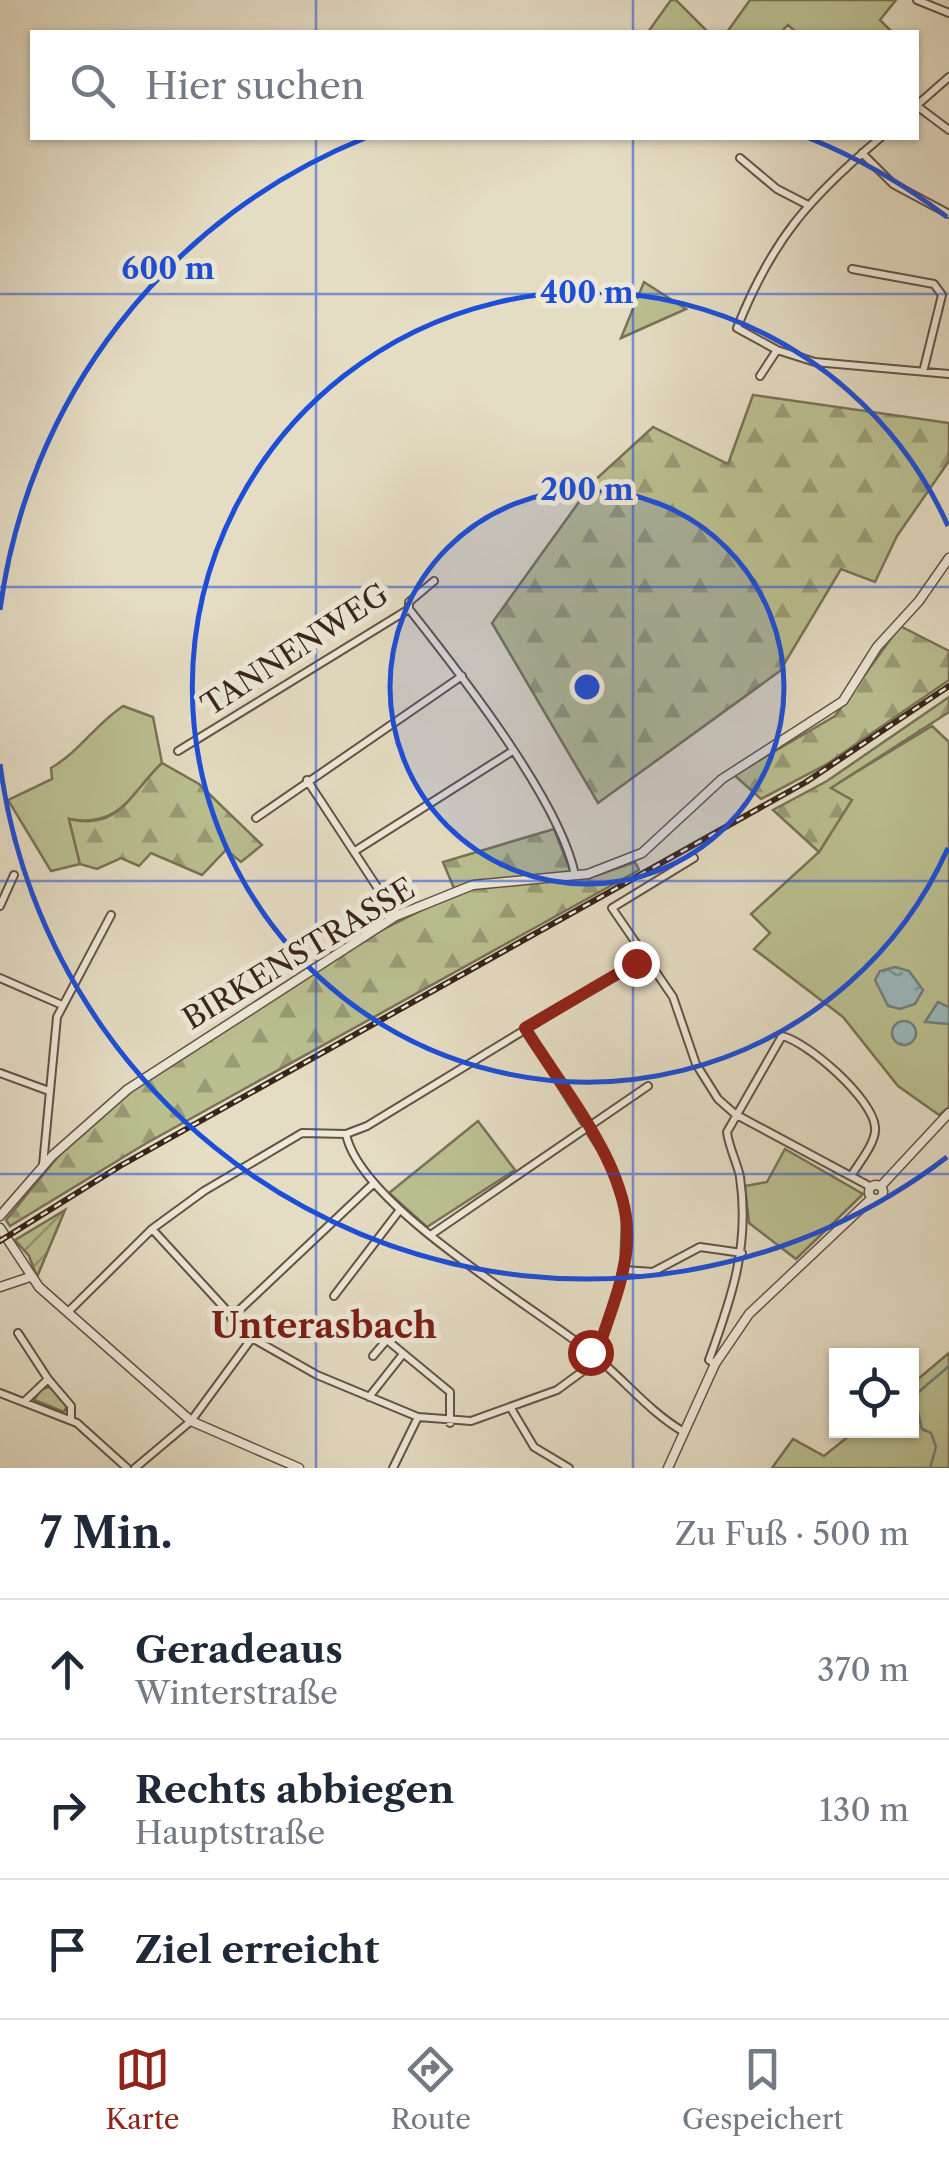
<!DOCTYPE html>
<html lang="de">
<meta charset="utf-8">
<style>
:root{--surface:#fff;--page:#f6f6f7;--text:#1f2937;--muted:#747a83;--line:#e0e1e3;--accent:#8f2418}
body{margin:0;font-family:"Libre Caslon Text",serif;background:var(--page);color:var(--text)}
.controls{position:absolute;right:30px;bottom:30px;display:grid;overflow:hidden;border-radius:0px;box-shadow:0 2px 8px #0004}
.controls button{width:90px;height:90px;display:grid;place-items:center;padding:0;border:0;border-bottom:2px solid var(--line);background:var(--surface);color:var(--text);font:50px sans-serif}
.stop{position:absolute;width:30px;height:30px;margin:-22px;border:8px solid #8f2418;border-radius:50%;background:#fff}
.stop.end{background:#8f2418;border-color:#fff;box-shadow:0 2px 10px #0008}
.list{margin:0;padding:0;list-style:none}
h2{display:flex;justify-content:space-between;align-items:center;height:130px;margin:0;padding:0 40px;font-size:42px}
h2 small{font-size:32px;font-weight:400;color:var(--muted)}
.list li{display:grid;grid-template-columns:65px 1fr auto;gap:30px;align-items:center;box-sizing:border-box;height:140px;padding:0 40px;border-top:2px solid var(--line)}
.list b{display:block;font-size:38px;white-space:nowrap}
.list p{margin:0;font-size:32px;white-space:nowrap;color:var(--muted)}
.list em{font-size:32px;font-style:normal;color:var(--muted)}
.icon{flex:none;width:55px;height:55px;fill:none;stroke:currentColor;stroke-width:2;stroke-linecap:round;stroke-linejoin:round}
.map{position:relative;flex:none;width:949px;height:1468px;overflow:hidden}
.search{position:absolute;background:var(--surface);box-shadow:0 2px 8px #0004;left:30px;right:30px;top:30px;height:110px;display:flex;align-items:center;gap:25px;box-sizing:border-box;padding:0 35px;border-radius:0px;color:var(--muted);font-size:38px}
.sheet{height:550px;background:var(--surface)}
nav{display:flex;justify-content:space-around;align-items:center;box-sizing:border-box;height:140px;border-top:2px solid var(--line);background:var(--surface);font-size:28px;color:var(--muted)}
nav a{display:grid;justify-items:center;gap:5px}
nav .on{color:var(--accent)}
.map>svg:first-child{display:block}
.green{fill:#babf90;stroke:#797256;stroke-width:2.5}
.forest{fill:url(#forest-firs);stroke:#797256;stroke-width:2.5}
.garden{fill:url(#garden-furrows);stroke:#797256;stroke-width:2.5}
.water{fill:url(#water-ripples);stroke:#737e7d;stroke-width:2.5}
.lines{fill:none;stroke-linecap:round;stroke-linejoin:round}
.stream{stroke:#737e7d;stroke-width:2.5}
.minor-casing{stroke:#635345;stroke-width:10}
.tertiary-casing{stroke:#635345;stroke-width:11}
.minor{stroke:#ede8d8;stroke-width:6}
.tertiary{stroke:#ede8d8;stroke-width:8}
.rail-casing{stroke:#38251b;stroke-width:6}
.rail{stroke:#ede8d8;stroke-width:2.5;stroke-dasharray:8;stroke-linecap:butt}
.route{stroke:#8f2418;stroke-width:12}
.grid{fill:none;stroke:#1d4ed8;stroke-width:2.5;stroke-opacity:0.55}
.ring{fill:none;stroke:#1d4ed8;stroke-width:5}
.labels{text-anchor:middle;stroke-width:10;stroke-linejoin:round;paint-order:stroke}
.street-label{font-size:30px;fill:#38251b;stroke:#ede8d8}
.quarter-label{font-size:35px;font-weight:bold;fill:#7a1f14;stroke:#ede8d8}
.centre{fill:#1d4ed8;stroke:#ede8d8;stroke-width:5}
.ring-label{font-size:30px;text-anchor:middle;font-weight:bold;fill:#1d4ed8;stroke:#ede8d8;stroke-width:10;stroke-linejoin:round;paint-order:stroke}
</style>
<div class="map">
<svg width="949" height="1468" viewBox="0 0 949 1468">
<defs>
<pattern id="forest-firs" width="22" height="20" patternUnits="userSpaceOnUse" patternTransform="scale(2.5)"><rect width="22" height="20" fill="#babf90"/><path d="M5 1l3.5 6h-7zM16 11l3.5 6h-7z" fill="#989b75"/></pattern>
<pattern id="garden-furrows" width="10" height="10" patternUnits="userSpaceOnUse" patternTransform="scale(2.5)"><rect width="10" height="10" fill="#babf90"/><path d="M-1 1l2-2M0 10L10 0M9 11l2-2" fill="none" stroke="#989b75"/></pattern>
<pattern id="water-ripples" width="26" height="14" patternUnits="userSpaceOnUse" patternTransform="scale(2.5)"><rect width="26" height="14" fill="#9ab9be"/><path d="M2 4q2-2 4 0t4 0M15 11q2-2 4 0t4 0" fill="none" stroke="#7f969a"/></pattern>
</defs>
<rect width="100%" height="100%" fill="#e4dcc3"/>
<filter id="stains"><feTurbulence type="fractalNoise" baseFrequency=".002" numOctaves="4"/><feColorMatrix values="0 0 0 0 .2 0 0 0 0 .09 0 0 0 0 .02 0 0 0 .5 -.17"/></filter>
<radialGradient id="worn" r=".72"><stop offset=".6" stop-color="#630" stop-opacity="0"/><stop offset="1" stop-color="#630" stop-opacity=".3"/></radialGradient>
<path class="green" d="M671 0H676L708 32H648Z
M750 0H896L880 20 892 32H796L788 25 781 32H727Z
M644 282 686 309 621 338Z
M123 706 153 717 162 763C130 794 121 828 69 819L80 864 51 871 8 800 52 779 51 768C80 751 95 725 123 706Z
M932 726 949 742V1107L939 1115 898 1086 843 1017 754 949 770 933 751 914 819 852 851 800 830 788Z
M478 1121 515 1170 427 1227 389 1193Z
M785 1149 863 1194 796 1259 749 1223 745 1186 767 1182Z
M949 1353V1468H772L793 1439 824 1456 855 1431 912 1430V1384Z
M50 1387 67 1406 64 1412 34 1400 41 1389Z"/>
<path class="forest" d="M753 395 949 423V461L897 536 875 582 841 569 780 671 598 803 492 623 594 481 653 427 728 464Z
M900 626 949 651V680L827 764 761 799 734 775 835 716Z
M949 697V712L831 788 852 800 819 852 773 810 827 781Z
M162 763 199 784 262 845 241 862 226 850 202 875 151 853 139 866 121 858 97 869 80 864 69 819C120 831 131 792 162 763Z
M554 829 573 877 589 878 635 862 639 870 145 1144 10 1226 6 1220 65 1148 139 1079 372 935 456 893 443 862Z"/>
<path class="garden" d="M65 1210 37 1277 29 1256 15 1240Z"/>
<path class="water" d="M895 967 909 971 923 990 915 1004 900 1009 888 1006 875 980 880 971Z
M938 1002 949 1007V1024L925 1022Z
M892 1033a12 12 0 1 1 24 0a12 12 0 1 1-24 0Z"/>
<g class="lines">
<path class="stream" d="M930 1468 936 1447 931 1433 922 1429 914 1396 949 1366"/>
<g class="minor-casing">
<path id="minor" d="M917 0 949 13
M916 106 949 77
M917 106 949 130
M880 138C808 199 772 240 737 328L777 350 815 362 949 374
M862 153 893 184 949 214
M740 158 777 189 806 204
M852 269 934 284 942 295 924 368
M760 376 777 350
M409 609C458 671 560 800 575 875
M178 751 409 609V602L434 581
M307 780 396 916
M256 818 462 676
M355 851 511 752
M694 858 612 908 673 997 696 1064 718 1099 735 1114 871 1187
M0 906 14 875
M0 978 62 1005
M0 1073 49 1091
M346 1134C360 1205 531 1305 590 1352 622 1377 649 1412 684 1432
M43 1165 57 1017 111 915
M152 1229 252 1338 317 1375 418 1417 471 1421 557 1390 594 1363 624 1270 626 1213 610 1163 525 1028
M432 1234 648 1086
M624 1270 653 1272 700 1247 742 1253
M334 1296 399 1211
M68 1312 152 1229 204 1191 302 1133 346 1134 367 1126 646 956
M231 1318 374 1183
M18 1333 48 1379
M387 1340 450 1392V1423
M373 1356 396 1329
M715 1364 709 1360C732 1297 750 1245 740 1177 737 1162 729 1148 727 1132L782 1036C808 1042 873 1099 875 1127 877 1142 858 1164 851 1176
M0 1393 77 1423 127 1468
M369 1397 403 1354
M24 1402 48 1379 71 1406V1419
M512 1410 534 1447 569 1468
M135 1468 191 1421 252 1338
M393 1468 418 1417"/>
</g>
<g class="tertiary-casing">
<path id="tertiary" d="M869 1192a7 7 0 1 1 14 0a7 7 0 1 1-14 0Z
M881 1186 949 1113
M0 1216 52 1156 128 1089 396 916 473 885 588 874 642 853 722 779 843 701 877 647 919 601 949 558
M0 1228 39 1287 191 1421 299 1468
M0 1287 30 1277
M668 1468 715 1364 749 1314 872 1198"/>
</g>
<use href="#minor" class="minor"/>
<use href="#tertiary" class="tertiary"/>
<g class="rail-casing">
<path id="rail" d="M0 1241 120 1166 806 782 949 686"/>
</g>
<use href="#rail" class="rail"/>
</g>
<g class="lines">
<path class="route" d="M590 1352 596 1357C607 1320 623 1286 627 1246 634 1171 563 1090 525 1028L636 963"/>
</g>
<path class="grid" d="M316 0V32M633 0V32M316 138V1468M633 138V1468M0 294H949M0 587H949M0 881H949M0 1174H949"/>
<circle cx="587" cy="687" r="197" fill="#1d4ed8" fill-opacity=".12"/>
<g class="ring">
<circle cx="587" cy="687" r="197"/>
<path d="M948 848A395 395 0 1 1 948 526"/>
<path d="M947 1157A592 592 0 0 1 0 764M0 610A592 592 0 0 1 365 138M809 138A592 592 0 0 1 947 217"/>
</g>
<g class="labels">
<g class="street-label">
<text transform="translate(295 650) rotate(-33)" y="10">TANNENWEG</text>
<text transform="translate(299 954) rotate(-31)" y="10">BIRKENSTRASSE</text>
</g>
<g class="quarter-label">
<text x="324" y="1338">Unterasbach</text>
</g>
</g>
<circle cx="587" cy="687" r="15" class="centre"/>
<g class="ring-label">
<text x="168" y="279">600 m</text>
<text x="587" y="303">400 m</text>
<text x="587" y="500">200 m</text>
</g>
<rect width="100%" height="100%" filter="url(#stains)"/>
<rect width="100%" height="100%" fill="url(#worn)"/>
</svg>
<div class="controls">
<button><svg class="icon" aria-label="locate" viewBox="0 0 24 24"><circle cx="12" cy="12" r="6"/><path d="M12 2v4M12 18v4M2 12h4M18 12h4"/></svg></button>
</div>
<div class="stop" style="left:590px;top:1352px"></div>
<div class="stop end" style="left:636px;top:963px"></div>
<div class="search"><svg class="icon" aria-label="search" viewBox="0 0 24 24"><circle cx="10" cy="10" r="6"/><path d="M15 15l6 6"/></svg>Hier suchen</div>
</div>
<section class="sheet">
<h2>7 Min.<small>Zu Fuß · 500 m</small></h2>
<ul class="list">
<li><svg class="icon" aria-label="ahead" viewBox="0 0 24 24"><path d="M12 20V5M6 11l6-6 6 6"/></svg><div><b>Geradeaus</b><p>Winterstraße</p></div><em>370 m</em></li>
<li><svg class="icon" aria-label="right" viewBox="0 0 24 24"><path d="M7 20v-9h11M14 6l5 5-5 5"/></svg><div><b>Rechts abbiegen</b><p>Hauptstraße</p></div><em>130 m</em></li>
<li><svg class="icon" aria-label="arrive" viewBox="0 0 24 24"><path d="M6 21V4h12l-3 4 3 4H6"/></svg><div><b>Ziel erreicht</b></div></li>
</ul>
</section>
<nav>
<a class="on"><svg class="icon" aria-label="map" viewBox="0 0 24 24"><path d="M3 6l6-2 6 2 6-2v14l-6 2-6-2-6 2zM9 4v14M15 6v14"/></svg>Karte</a>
<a><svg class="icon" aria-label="directions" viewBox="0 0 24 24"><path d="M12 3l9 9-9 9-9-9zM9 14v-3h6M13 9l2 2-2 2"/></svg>Route</a>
<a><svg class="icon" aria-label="saved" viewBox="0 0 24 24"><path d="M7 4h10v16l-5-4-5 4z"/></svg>Gespeichert</a>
</nav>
